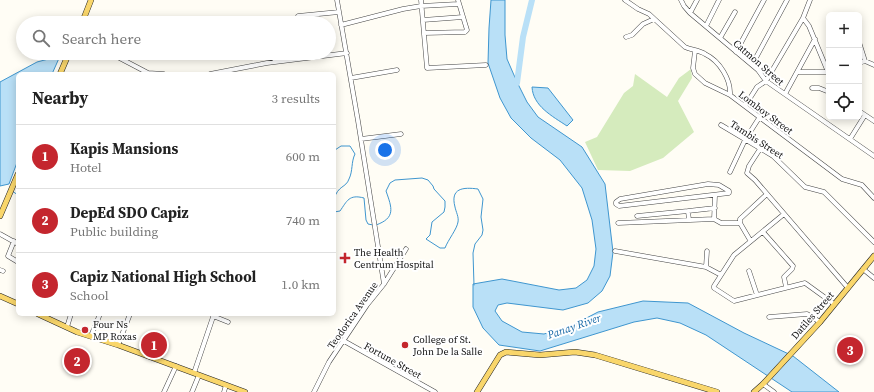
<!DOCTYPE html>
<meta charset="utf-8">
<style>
:root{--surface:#fff;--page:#f2f2f2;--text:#222;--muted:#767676;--line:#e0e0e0;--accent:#c4262e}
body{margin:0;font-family:"Source Serif 4",serif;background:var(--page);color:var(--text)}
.controls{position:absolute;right:12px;top:12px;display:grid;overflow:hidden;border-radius:6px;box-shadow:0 2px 10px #0003}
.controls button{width:36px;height:36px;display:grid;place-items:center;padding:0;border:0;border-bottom:1px solid var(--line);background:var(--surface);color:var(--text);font:20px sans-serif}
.you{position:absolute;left:385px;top:150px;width:14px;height:14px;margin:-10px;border:3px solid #fff;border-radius:50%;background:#1a73e8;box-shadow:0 0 0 6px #1a73e833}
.badge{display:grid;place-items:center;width:26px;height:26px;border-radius:50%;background:var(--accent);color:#fff;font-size:13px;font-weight:700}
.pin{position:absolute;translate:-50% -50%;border:2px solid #fff;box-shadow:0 1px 4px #0006}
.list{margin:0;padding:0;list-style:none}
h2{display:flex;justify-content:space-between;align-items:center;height:52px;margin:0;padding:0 16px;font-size:17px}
h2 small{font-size:13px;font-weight:400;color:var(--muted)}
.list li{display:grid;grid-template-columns:26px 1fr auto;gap:12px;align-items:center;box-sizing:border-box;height:64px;padding:0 16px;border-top:1px solid var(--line)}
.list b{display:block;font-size:15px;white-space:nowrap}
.list p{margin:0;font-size:13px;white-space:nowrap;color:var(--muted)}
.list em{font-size:13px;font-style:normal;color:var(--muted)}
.icon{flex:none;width:22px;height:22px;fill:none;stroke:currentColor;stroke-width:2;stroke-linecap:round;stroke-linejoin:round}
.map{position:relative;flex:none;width:874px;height:392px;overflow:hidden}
.search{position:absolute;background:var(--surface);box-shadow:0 2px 10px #0003;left:16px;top:16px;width:320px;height:44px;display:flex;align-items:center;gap:10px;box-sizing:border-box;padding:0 14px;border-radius:22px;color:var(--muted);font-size:15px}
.panel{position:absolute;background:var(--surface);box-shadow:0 2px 10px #0003;left:16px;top:72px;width:320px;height:244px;border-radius:6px}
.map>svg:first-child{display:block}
.green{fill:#d5ebbd}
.water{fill:#b9e0f7;stroke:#3f96cf}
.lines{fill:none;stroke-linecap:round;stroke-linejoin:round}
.stream{stroke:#3f96cf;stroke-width:1}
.river{stroke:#b9e0f7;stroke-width:6}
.minor-casing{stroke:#444;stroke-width:5}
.major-casing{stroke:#222;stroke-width:6}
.minor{stroke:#fff;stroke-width:4}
.major{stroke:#f9d66b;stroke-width:5}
.poi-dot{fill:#c4262e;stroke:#fff;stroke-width:1.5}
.labels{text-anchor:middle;stroke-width:4;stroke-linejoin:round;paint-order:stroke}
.street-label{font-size:10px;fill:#111;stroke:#fff}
.poi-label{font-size:10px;fill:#111;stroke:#fff;text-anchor:start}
.water-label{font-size:11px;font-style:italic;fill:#1768a6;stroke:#fff}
</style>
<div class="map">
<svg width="874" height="392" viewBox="0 0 874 392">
<rect width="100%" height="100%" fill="#fffdf5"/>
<path class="green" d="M691 69 692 78 678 101 694 132 663 158 630 171 598 170 585 142 597 137 624 93 633 86 635 74 667 97 679 78Z"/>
<path class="water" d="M491 0H505V35L507 59 517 82 527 102 538 117 582 147 605 184 613 252 610 276 602 291 588 303 563 310 507 303 498 305 495 311 502 321 522 332 544 334 573 325 598 312 643 301 688 303 744 333 793 356 839 392H792L706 335 680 323 657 318 634 322 540 351 499 345 483 328 473 307V284L502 279 559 290 576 288 587 280 594 266 596 249 592 220 582 188 560 160 531 138 511 118 500 98 488 63 489 28Z
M60 56 52 74H18V160L9 184 0 186V82L37 62Z
M532 87 548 88 573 120 567 126C552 116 533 106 532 87Z"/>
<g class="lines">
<path class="stream" d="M334 154 335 150 341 146H350L355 154C351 162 353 171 349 179 346 188 338 185 334 199
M12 191 18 195
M334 212 340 211C347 201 349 194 364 198L366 220 368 224 373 225
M376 225C396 218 392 208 386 191L390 183 395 180 422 178 428 180 433 186 434 189 445 201V207L444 212 432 222 430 235 426 239 440 248H445C448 240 457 229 458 222 459 217 456 212 455 207 450 188 463 187 478 189L483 199 481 217 483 230 482 235 475 244 473 253 474 285"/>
<path class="river" d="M517 83 523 37 532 0"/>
<g class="minor-casing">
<path id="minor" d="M337 0 358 121 384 284
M421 0 427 68 486 65
M625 0 638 9 649 14 685 47C691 50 699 50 705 54 720 61 731 80 730 95
M681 0 684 6 690 13 758 70 766 81 874 156
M690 13 697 0
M298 16 339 12
M803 18 809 26 828 72
M423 20 463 17
M341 25 403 9 421 6 458 4
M706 26 719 0
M424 33 465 32 467 30 458 0
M626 37 632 35 643 24 654 19
M720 38 735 12
M859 42 865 61
M695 51 693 68 695 74 705 83 730 95 842 179 862 185 874 198
M736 52 764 0
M110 53 150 74
M273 53 275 62
M859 63 865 61 874 65
M752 65 787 0
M797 72H829
M148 73 164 74
M210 74 267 63 347 53
M351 78 397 70
M812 88H819L829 92
M785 94 815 39
M745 106 757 87 766 81 803 18 810 0
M859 111 874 121
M721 125 773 156 805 187 824 192 874 242
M361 139 401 134
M850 139 865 115
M760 149 749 166 747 173 755 180 848 288
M730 172 745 140 759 118
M708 184 719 185 729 191V193L619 206 616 204V202L620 199Z
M715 196 714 219 721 223H740
M688 211 715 208
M784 214 734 255 714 286V288L734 301 805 283 834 304
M637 216 688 211 689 220
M618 223 714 219
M763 232 793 266 792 269 784 277 786 287
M0 234 18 244
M750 240 740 223V219L767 194
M14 241 8 256 18 262
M615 251 706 267 721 275
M706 267 707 251
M863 269 874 278
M0 270 3 271
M749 271 757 295
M213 316 228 322
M769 317 807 314 820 322
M67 327 71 314
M91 336 100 314
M344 341 435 392
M118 345 130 314
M194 373 214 314
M763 384 774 392
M164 392 176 366
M192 392 199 375
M224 392 226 385
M314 392 329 362 367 305 384 284 406 249"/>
</g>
<g class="major-casing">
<path id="major" d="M82 23 91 0
M60 74 69 53
M0 216 18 174
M0 296 18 304
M38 314 77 332 118 345 245 392
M477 392 500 355 506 352 540 355 575 352 595 355 717 392
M754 392 763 384 820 322 874 256"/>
</g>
<use href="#minor" class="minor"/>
<use href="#major" class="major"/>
</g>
<g class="poi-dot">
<path d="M343 252h4v4h4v4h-4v4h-4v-4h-4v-4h4z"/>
<circle cx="85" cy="330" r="4"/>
<circle cx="405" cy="345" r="4"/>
</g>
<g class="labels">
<g class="street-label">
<text transform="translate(759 62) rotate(41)" y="4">Catmon Street</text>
<text transform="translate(766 112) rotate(37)" y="4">Lomboy Street</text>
<text transform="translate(757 139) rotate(33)" y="4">Tambis Street</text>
<text transform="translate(352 315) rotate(-55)" y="4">Teodorica Avenue</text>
<text transform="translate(812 315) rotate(-49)" y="4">Datiles Street</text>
<text transform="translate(393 360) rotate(29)" y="4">Fortune Street</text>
</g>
<g class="poi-label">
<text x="354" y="256">The Health<tspan x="354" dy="12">Centrum Hospital</tspan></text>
<text x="93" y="328">Four Ns<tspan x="93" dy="12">MP Roxas</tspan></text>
<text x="413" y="343">College of St.<tspan x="413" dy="12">John De la Salle</tspan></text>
</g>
<g class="water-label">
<text transform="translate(574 326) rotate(-19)" y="4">Panay River</text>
</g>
</g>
</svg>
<div class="controls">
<button>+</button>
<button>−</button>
<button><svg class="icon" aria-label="locate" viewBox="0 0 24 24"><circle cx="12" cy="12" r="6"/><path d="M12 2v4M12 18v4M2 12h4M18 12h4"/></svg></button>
</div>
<div class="you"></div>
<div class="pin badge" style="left:154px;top:345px">1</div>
<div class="pin badge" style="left:77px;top:361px">2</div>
<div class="pin badge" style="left:850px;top:350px">3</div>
<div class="search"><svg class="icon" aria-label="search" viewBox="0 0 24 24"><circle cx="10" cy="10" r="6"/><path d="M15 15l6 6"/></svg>Search here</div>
<section class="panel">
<h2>Nearby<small>3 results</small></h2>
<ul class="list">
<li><span class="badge">1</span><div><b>Kapis Mansions</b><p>Hotel</p></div><em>600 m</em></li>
<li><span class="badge">2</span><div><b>DepEd SDO Capiz</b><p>Public building</p></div><em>740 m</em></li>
<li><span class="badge">3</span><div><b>Capiz National High School</b><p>School</p></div><em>1.0 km</em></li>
</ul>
</section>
</div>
